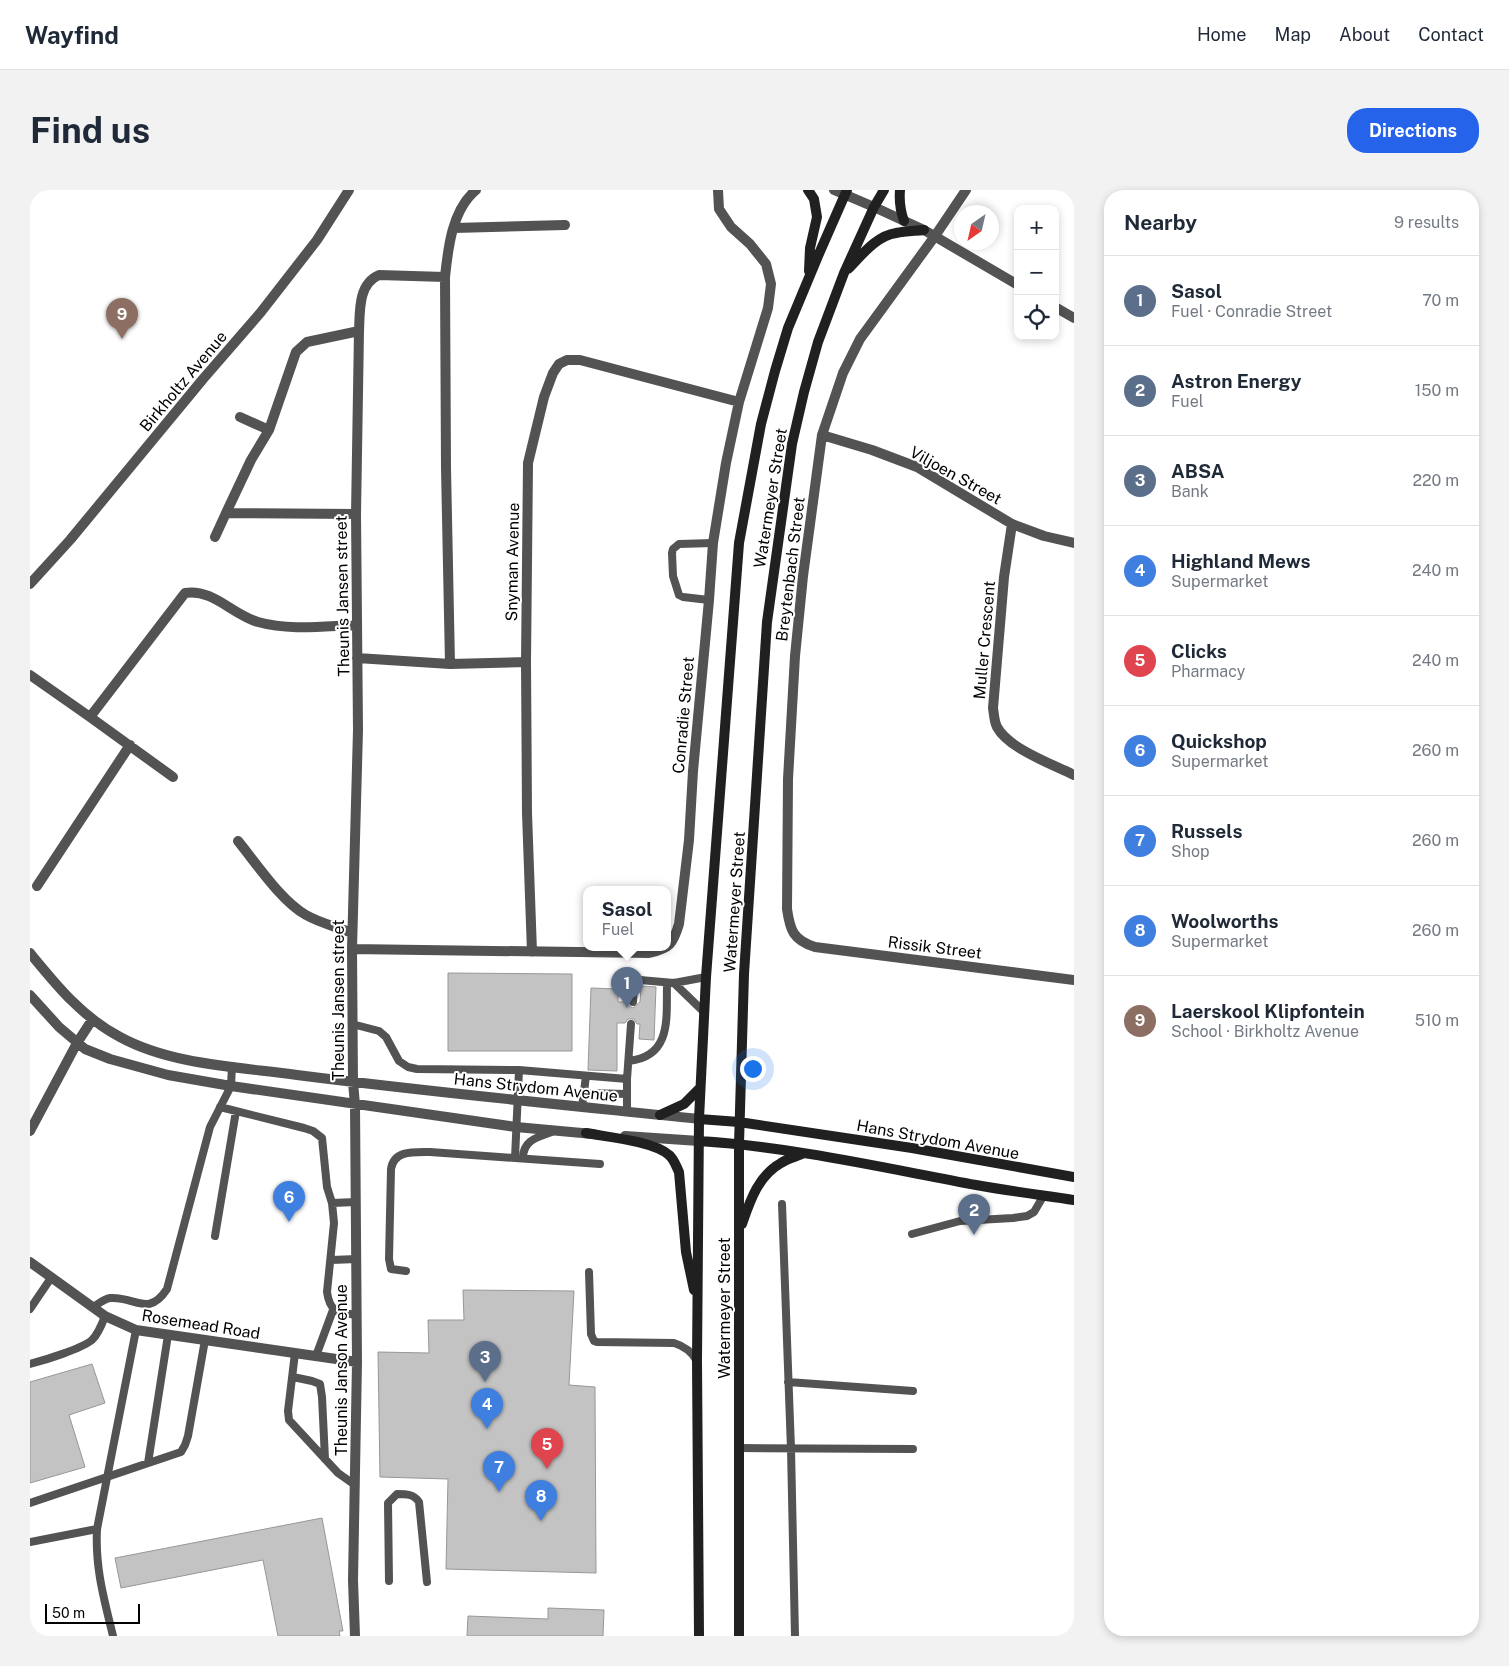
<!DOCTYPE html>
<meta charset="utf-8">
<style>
:root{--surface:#fff;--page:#f2f2f3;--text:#1f2937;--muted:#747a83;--line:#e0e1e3;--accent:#2563eb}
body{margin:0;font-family:"Public Sans",sans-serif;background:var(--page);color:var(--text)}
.controls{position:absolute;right:15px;top:15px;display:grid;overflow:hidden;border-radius:10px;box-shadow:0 2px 8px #0003}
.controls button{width:45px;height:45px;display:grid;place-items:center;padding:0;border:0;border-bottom:1px solid var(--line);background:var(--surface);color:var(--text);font:25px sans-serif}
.compass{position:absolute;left:924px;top:15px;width:45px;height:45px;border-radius:50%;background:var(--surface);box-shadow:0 2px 8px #0003;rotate:214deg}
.scale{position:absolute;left:15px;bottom:12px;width:95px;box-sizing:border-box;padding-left:5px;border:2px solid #000;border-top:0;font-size:14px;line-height:18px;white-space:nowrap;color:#000;-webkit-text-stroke:4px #fff;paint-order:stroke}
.you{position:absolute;left:722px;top:878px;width:18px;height:18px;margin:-12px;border:4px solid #fff;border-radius:50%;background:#1a73e8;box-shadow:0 0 0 8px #1a73e833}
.badge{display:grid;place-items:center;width:32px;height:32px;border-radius:50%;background:var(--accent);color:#fff;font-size:16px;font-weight:700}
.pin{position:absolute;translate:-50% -41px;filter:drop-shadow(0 1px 2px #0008)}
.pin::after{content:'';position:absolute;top:26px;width:18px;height:15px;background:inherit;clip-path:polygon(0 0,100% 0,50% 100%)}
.popup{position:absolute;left:553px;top:696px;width:88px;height:65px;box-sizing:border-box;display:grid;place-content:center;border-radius:10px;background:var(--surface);filter:drop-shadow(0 1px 4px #0005);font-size:16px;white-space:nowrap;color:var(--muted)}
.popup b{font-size:19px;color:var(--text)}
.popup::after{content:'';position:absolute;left:50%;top:100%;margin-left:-10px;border:10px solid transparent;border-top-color:var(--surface)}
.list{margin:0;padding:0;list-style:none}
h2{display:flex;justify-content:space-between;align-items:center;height:65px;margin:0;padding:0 20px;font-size:21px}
h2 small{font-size:16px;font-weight:400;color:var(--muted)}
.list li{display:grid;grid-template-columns:32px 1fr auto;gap:15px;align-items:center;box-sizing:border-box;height:90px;padding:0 20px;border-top:1px solid var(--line)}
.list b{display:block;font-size:19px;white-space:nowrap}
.list p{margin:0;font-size:16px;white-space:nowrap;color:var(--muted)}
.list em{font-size:16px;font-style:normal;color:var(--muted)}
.icon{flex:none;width:28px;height:28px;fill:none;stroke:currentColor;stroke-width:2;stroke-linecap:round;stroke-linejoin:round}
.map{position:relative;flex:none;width:1044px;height:1446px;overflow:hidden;border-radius:20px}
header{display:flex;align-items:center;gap:30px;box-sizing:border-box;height:70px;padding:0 25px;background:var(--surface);border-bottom:1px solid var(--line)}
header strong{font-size:24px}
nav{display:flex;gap:28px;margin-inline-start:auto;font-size:18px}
.intro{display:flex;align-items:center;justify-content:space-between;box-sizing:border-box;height:120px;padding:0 30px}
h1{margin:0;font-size:35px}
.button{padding:12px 22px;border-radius:20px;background:var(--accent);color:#fff;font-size:18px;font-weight:700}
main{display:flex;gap:30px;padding:0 30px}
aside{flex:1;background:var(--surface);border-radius:20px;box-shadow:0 2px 8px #0003}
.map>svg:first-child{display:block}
.building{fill:#c3c3c3;stroke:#979797}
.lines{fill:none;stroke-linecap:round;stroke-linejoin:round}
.lane{stroke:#535353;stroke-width:8}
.street{stroke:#535353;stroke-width:10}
.secondary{stroke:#202020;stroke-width:10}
.labels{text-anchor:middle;stroke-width:4;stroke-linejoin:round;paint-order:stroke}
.street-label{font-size:16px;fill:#000;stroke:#fff}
</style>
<header>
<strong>Wayfind</strong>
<nav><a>Home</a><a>Map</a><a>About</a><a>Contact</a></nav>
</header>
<div class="intro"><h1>Find us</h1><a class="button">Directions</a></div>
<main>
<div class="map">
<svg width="1044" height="1446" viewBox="0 0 1044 1446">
<rect width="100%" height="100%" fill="#fff"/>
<path class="building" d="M418 783 542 784V861H418Z
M613 796 626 797 624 850 609 849 610 834H607L604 829H598L595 833H587V881L558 880 561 798 588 799V812H597L599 816 603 818 610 812 611 799Z
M433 1100 544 1101 539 1195 565 1197 566 1383 416 1379 418 1289 350 1287 348 1162 399 1163 398 1130H434Z
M62 1174 75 1213 39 1225 55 1277 0 1293V1192Z
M292 1328 313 1441H309L310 1446H248L233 1370 91 1398 85 1368Z
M518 1418 574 1420 573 1446H437L438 1426 518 1429Z"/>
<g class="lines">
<path class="lane" d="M679 410 653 407 649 405 643 386 642 363 643 359 649 354 683 353
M644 793 674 822
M603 812 604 799 610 790 644 793 676 787
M322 834 349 841 356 847 369 871 378 877 387 879 489 880 597 889 601 834
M599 871C643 866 636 826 637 793
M597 889V921
M554 903 597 904
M190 917 274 938 283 941 292 948 297 997 302 1013 304 1033 297 1102C300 1123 308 1122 327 1125
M552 917 556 886
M485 968 489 880
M493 968C493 949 509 947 524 941
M302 1013 326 1012
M752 1014 761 1259 765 1446
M882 1044 930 1031 983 1028 997 1026 1004 1022 1014 1005
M185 1046 206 921
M301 1070 327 1069
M376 1081 361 1079 359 1069 361 979C364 960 384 962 400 962L570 974
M559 1082 561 1144 564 1151 567 1152 644 1153C654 1156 662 1162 667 1171
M63 1117C68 1114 74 1109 80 1108 105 1106 118 1128 137 1099L180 937 201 896 202 876
M0 1119 21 1088
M265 1163 258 1221 259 1230 308 1283 325 1295
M286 1166 303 1120
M0 1174C15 1170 51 1159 62 1150 69 1143 72 1134 75 1126
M263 1187 282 1191 290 1194 292 1207 295 1269
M758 1192 883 1201
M709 1258 883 1259
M118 1273 138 1145
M0 1313 151 1262 155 1255 158 1246 175 1150
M0 1352 67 1339
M359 1391 358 1313 367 1304C376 1304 384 1304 389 1312L397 1392
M83 1446C74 1409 65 1378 67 1339L106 1140"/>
<path class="street" d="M804 0 844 17 894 40 988 95
M936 0 905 46 830 149 813 183 792 245 773 386 765 466 758 589 757 719C760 740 763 750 785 757L1044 790
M424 38 535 35
M1025 117 1044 128
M329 141C330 121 328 94 349 85L415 87
M210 227 239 240
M792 245 842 260 887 277 982 334 1014 346 1044 353
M196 323 221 270 239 240 266 162 277 152 329 141 326 324 328 540 322 759 323 892 325 915 327 1172 323 1390 325 1446
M982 334 974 387 963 518C964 524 964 531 967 537 979 559 1022 574 1044 585
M185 347 196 323 326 324
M0 394 40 350 173 189 231 122 287 50 319 0
M327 468 420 474 496 472
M420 474 416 278 415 87C418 58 422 20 446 0
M0 485 60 527 155 403C182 398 203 425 228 432 260 441 295 436 327 435
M60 527 143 587
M208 651C226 673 251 711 276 725 290 733 307 737 322 743
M7 696 100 555
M322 759 619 763C640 758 643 754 649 734L659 650 663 581 679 410 683 353 696 273 709 212 738 118 741 94 736 74 720 54 701 37 689 19 688 0
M502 762 497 623 496 472 498 273 514 207 523 183 529 174 537 170H550L709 212
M0 763C27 796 52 827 90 847 141 875 210 877 267 885 400 902 535 915 669 929
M0 805 29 837 55 859 80 869 138 885 201 896 486 937 563 944
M0 941 47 853 62 830
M595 946 669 951
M0 1072 75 1126 106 1140 327 1172"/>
<path class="secondary" d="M778 0 784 9 787 27 780 58 779 81
M870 0C869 12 870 20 874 31
M818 79C832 65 846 46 866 43 875 41 885 41 894 40
M630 925 654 914 670 898
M669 929 709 932 882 958 1044 987
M556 943C577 947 623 951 639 965 644 969 646 976 649 982L656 1062 664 1100
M669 951C763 957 854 978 946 995 979 1001 1011 1005 1044 1010
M712 1034C720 1011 728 986 751 973 757 969 765 967 772 964
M669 1446 667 1171 669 929 676 787 709 353 731 234 745 181 758 138 788 66 817 0
M709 1446V954L714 784 737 432 762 254 774 202 788 152 814 83 844 17 854 0"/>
</g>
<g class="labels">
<g class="street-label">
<text transform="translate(153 191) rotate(-50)" y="6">Birkholtz Avenue</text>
<text transform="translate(926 285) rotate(29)" y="6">Viljoen Street</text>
<text transform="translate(740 308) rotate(-81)" y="6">Watermeyer Street</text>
<text transform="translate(482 372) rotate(-89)" y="6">Snyman Avenue</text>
<text transform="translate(760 379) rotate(-83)" y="6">Breytenbach Street</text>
<text transform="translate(312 406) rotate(-91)" y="6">Theunis Jansen street</text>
<text transform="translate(954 450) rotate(-85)" y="6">Muller Crescent</text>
<text transform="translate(653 525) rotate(-85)" y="6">Conradie Street</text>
<text transform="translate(704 712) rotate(-86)" y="6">Watermeyer Street</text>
<text transform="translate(905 757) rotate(7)" y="6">Rissik Street</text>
<text transform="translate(308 810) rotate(-90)" y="6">Theunis Jansen street</text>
<text transform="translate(506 897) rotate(6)" y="6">Hans Strydom Avenue</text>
<text transform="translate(908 949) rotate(10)" y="6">Hans Strydom Avenue</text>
<text transform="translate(694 1118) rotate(-90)" y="6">Watermeyer Street</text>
<text transform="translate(171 1134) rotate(9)" y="6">Rosemead Road</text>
<text transform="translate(311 1180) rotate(-90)" y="6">Theunis Janson Avenue</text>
</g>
</g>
</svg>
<div class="controls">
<button>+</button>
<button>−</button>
<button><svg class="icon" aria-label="locate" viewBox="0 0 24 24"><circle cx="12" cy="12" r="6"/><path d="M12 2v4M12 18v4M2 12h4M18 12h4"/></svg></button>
</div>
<svg class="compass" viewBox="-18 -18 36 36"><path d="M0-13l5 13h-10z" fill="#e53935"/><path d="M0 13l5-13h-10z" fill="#747a83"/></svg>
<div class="scale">50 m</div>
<div class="you"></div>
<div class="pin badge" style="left:597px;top:818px;background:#5c6f8a">1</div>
<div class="popup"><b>Sasol</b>Fuel</div>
<div class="pin badge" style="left:944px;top:1045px;background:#5c6f8a">2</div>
<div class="pin badge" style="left:455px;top:1192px;background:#5c6f8a">3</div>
<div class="pin badge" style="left:457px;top:1239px;background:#3f7fe0">4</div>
<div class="pin badge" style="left:517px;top:1279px;background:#e0444e">5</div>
<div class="pin badge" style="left:259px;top:1032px;background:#3f7fe0">6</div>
<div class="pin badge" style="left:469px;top:1302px;background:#3f7fe0">7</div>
<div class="pin badge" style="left:511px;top:1331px;background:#3f7fe0">8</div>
<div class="pin badge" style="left:92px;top:149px;background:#8d6e63">9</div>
</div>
<aside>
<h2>Nearby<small>9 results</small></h2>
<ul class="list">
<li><span class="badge" style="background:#5c6f8a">1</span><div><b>Sasol</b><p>Fuel · Conradie Street</p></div><em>70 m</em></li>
<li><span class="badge" style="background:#5c6f8a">2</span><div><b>Astron Energy</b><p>Fuel</p></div><em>150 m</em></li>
<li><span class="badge" style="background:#5c6f8a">3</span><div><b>ABSA</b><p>Bank</p></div><em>220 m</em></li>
<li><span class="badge" style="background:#3f7fe0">4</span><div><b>Highland Mews</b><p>Supermarket</p></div><em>240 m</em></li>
<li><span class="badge" style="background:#e0444e">5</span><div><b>Clicks</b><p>Pharmacy</p></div><em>240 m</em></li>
<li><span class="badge" style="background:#3f7fe0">6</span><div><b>Quickshop</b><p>Supermarket</p></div><em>260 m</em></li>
<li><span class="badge" style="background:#3f7fe0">7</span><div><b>Russels</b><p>Shop</p></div><em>260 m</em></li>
<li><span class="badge" style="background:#3f7fe0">8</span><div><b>Woolworths</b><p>Supermarket</p></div><em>260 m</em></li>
<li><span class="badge" style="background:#8d6e63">9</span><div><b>Laerskool Klipfontein</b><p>School · Birkholtz Avenue</p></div><em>510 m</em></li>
</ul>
</aside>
</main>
